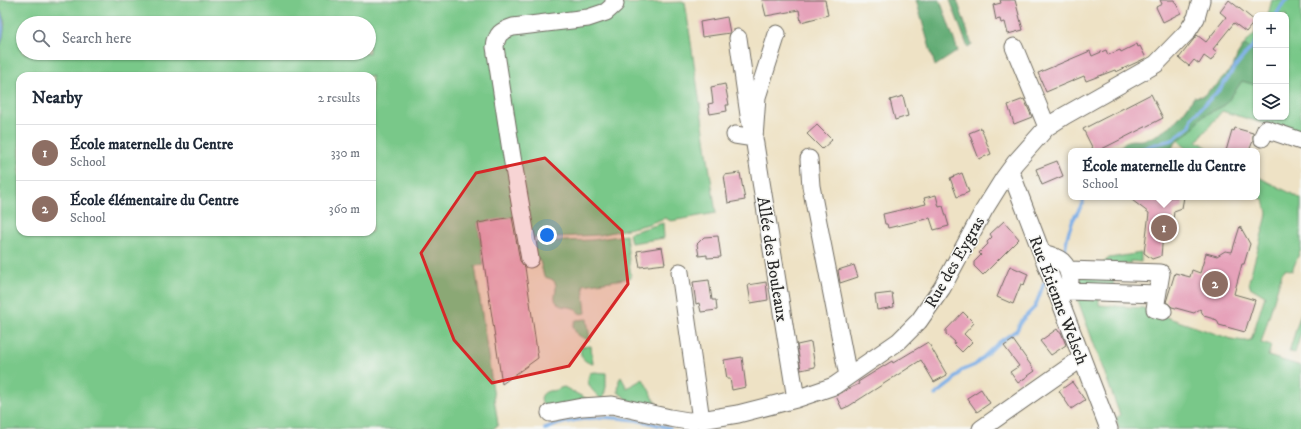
<!DOCTYPE html>
<meta charset="utf-8">
<style>
:root{--surface:#fff;--page:#f6f6f7;--text:#1f2937;--muted:#747a83;--line:#e0e1e3;--accent:#b5179e}
body{margin:0;font-family:"IM FELL DW Pica",serif;background:var(--page);color:var(--text)}
.controls{position:absolute;right:12px;top:12px;display:grid;overflow:hidden;border-radius:8px;box-shadow:0 1px 3px #0004}
.controls button{width:36px;height:36px;display:grid;place-items:center;padding:0;border:0;border-bottom:1px solid var(--line);background:var(--surface);color:var(--text);font:20px sans-serif}
.you{position:absolute;left:547px;top:235px;width:14px;height:14px;margin:-10px;border:3px solid #fff;border-radius:50%;background:#1a73e8;box-shadow:0 0 0 6px #1a73e833}
.badge{display:grid;place-items:center;width:26px;height:26px;border-radius:50%;background:var(--accent);color:#fff;font-size:13px;font-weight:700}
.pin{position:absolute;translate:-50% -50%;border:2px solid #fff;box-shadow:0 1px 4px #0006}
.popup{position:absolute;left:1068px;top:148px;width:192px;height:52px;box-sizing:border-box;display:grid;place-content:center;border-radius:8px;background:var(--surface);filter:drop-shadow(0 1px 3px #0005);font-size:13px;white-space:nowrap;color:var(--muted)}
.popup b{font-size:15px;color:var(--text)}
.popup::after{content:'';position:absolute;left:50%;top:100%;margin-left:-8px;border:8px solid transparent;border-top-color:var(--surface)}
.list{margin:0;padding:0;list-style:none}
h2{display:flex;justify-content:space-between;align-items:center;height:52px;margin:0;padding:0 16px;font-size:17px}
h2 small{font-size:13px;font-weight:400;color:var(--muted)}
.list li{display:grid;grid-template-columns:26px 1fr auto;gap:12px;align-items:center;box-sizing:border-box;height:56px;padding:0 16px;border-top:1px solid var(--line)}
.list b{display:block;font-size:15px;white-space:nowrap}
.list p{margin:0;font-size:13px;white-space:nowrap;color:var(--muted)}
.list em{font-size:13px;font-style:normal;color:var(--muted)}
.icon{flex:none;width:22px;height:22px;fill:none;stroke:currentColor;stroke-width:2;stroke-linecap:round;stroke-linejoin:round}
.map{position:relative;flex:none;width:1301px;height:429px;overflow:hidden}
.search{position:absolute;background:var(--surface);box-shadow:0 1px 3px #0004;left:16px;top:16px;width:360px;height:44px;display:flex;align-items:center;gap:10px;box-sizing:border-box;padding:0 14px;border-radius:22px;color:var(--muted);font-size:15px}
.panel{position:absolute;background:var(--surface);box-shadow:0 1px 3px #0004;left:16px;top:72px;width:360px;height:164px;border-radius:12px}
.map>svg:first-child{display:block}
.green{fill:#79c889;stroke:#527a5a;fill-rule:evenodd}
.forest{fill:#62ac75;stroke:#466c50}
.water{fill:#7aaee7;stroke:#526c89}
.lines{fill:none;stroke-linecap:round;stroke-linejoin:round}
.stream{stroke:#7aaee7;stroke-width:3.5}
.building{fill:#e6a2ba}
.minor-casing{stroke:#6f6b61;stroke-width:19}
.minor{stroke:#fff;stroke-width:17}
.marked{fill:#d62828;fill-opacity:0.2;stroke:#d62828;stroke-width:3;stroke-linejoin:round}
.labels{text-anchor:middle;stroke-width:3;stroke-linejoin:round;paint-order:stroke}
.street-label{font-size:17px;fill:#2b2b2b;stroke:#f6f6f2}
</style>
<div class="map">
<svg width="1301" height="429" viewBox="0 0 1301 429">
<rect width="100%" height="100%" fill="#f6f6f2"/>
<filter id="ink" filterUnits="userSpaceOnUse"><feTurbulence type="fractalNoise" baseFrequency=".025" numOctaves="2"/><feDisplacementMap in="SourceGraphic" scale="8" xChannelSelector="R" yChannelSelector="G"/><feConvolveMatrix kernelMatrix="1 2 1 2 8 2 1 2 1" color-interpolation-filters="sRGB"/></filter>
<filter id="wash" filterUnits="userSpaceOnUse"><feTurbulence type="fractalNoise" baseFrequency=".012" numOctaves="4" result="noise"/><feDisplacementMap in="SourceGraphic" scale="16" xChannelSelector="R" yChannelSelector="G"/><feGaussianBlur stdDeviation="0.9" result="paint"/><feColorMatrix in="noise" values="0 0 0 0 0 0 0 0 0 0 0 0 0 0 0 0 0 1.4 0 .05"/><feComposite in="paint" operator="in"/></filter>
<g filter="url(#wash)">
<rect width="100%" height="100%" fill="#eee2c5"/>
<path class="green" d="M0 0H617L618 4 685 2 716 213 671 221 665 218 645 225 600 235 532 238 517 217 478 223 484 265 475 266 498 425 493 429H0V47L2 40 5 23 0 9ZM23 23H369V53H23ZM20 76H372V232H20Z
M1272 0H1301V135L1222 111 1197 141 1213 151C1195 151 1190 154 1178 140L1192 130 1201 117 1225 105 1242 81 1256 85V117H1286V15H1268Z
M1256 32V52L1244 45Z
M1257 176C1271 185 1287 190 1301 199V249L1292 271 1285 269 1282 273 1261 343 1271 346 1268 356 1301 366V429H1119L1116 418 1120 415 1076 295H1099V305L1143 308 1157 314 1231 339 1244 341 1251 340 1265 296 1250 287 1249 281 1266 219 1267 213 1264 200 1257 196Z
M663 223 664 238 631 243 629 233Z
M626 235 631 278 583 285 586 313C577 315 580 312 573 308 568 306 562 308 558 304 550 298 561 287 553 280 550 278 546 278 544 276L540 261 534 258 535 242 592 240Z
M1141 253V262L1130 261V264H1102L1109 258Z
M1081 274 1114 275 1113 286 1080 285Z
M1301 313V333L1295 353 1289 352Z
M587 319 590 340C582 338 575 335 573 326L576 320Z
M591 346 593 364C584 362 579 357 581 347Z
M594 372 606 373V387L603 399H601C593 391 584 384 590 373Z
M621 377 627 388 643 379 655 401 658 409 628 400 618 392 619 380Z
M564 387 587 399 547 409C541 405 538 396 546 392 549 390 554 391 557 390L560 388Z"/>
<path class="forest" d="M916 0H940L958 51 935 66Z
M950 0H957L972 45 968 48Z
M1244 45 1256 52V85L1242 81 1225 105 1201 117 1192 130 1178 140 1172 148 1160 151H1119L1118 149C1121 146 1124 142 1128 141 1132 139 1138 141 1143 140 1168 133 1180 118 1194 97L1203 96 1209 90 1218 84 1222 78 1233 67 1237 56Z"/>
<path class="water" d="M0 9C6 25 5 32 0 47Z"/>
<g class="lines">
<path class="stream" d="M1276 15 1283 4 1287 0
M1137 151 1152 145 1172 140 1190 126 1192 117 1220 89 1238 63 1256 42
M1065 254C1065 242 1068 232 1073 220 1077 212 1083 206 1084 197
M935 395 952 382 961 371 975 365 998 343 1017 330 1022 320 1035 307 1044 283
M545 429C589 412 626 416 670 428"/>
</g>
<g id="blocks">
<path class="building" d="M762 0H825L828 15 801 22 799 10 766 16Z
M1000 0H1015L1023 30 1008 34 1005 22 1001 23 1000 19 996 20 993 5 1001 3Z
M1160 0H1174L1181 13 1163 22 1156 7 1162 4Z
M1229 0 1255 21 1246 32 1234 23 1213 49 1217 52 1211 61 1204 56 1199 64 1194 60 1189 66 1179 58 1197 35 1206 42 1226 17 1220 12Z
M727 17 730 33 702 37 700 22Z
M1137 44 1138 47 1140 46 1146 58 1116 72 1115 70 1086 81 1084 76 1046 92 1038 73 1090 51 1092 56 1106 50 1108 55 1120 50 1121 52Z
M725 84 729 105H726L727 111 710 114 708 104 713 103 711 87Z
M1151 94 1163 118 1098 151H1094L1083 129Z
M903 96 908 116 895 120 890 100Z
M1024 99 1032 117 1014 124 1008 105Z
M817 125 832 140 822 149 807 134Z
M981 128 991 154 979 159 969 133Z
M1235 128 1253 133V141L1249 151H1226L1232 130 1234 131Z
M1057 161 1063 176 1042 185 1036 169Z
M740 173 745 200 728 203 724 175Z
M962 173 969 192 957 197 950 178Z
M936 195 939 207 943 206 949 226 934 230 930 218 888 228 887 224H885L883 214 926 204 924 198Z
M1128 197H1184L1182 208 1174 211 1173 221 1164 224 1161 256 1152 259 1144 253 1149 213Z
M512 217 520 261 525 267 538 358 502 384 478 223Z
M1004 221 1019 239 983 275 974 266V262L981 255 979 253 988 244 987 242 992 237 990 234Z
M1240 226 1250 244 1244 264H1242L1234 294 1255 300 1245 332 1219 325 1217 320 1204 316 1200 309 1194 313 1172 307 1166 302 1175 273 1190 277 1192 270 1200 273 1206 253 1217 256 1225 251 1232 252Z
M718 236 721 257 707 258V255L699 256 697 244 704 237Z
M662 247 665 264 640 267 637 251Z
M854 265 858 277 840 283 838 270Z
M1010 266 1028 274 1024 285 1021 284 1013 304 997 297Z
M709 280 712 300H716L717 310 701 312 699 303 696 304 693 282Z
M766 282 768 300 751 303 748 285Z
M892 293 894 307 877 310 875 295Z
M963 312 974 323 964 334 972 342 962 352 954 344 955 342 946 334V330Z
M1057 329 1059 332H1061L1066 345 1051 355 1040 341Z
M1013 340 1035 371 1018 383 1010 372 1019 366 1004 346Z
M811 342 815 367 801 370 797 345Z
M928 342 947 375 934 382 921 360 849 406 842 409 836 396 848 389 859 384 858 382 892 361 893 363Z
M742 357 746 387 732 390 730 379H727L724 360Z
M1072 382 1085 400 1071 409 1059 391Z
M981 389 990 403 977 412 967 398Z"/>
</g>
</g>
<g filter="url(#ink)">
<use href="#blocks" fill-opacity="0" stroke="#6f6b61" stroke-width="1"/>
<g class="lines">
<g class="minor-casing">
<path id="minor" d="M738 38 749 115 754 138 757 97 777 34
M1014 47 1047 127
M735 135 754 138 796 399
M1262 138 1266 129 1301 141
M809 159 811 186 848 376
M1010 170 1109 429
M1042 253C1060 257 1068 262 1070 281
M530 259 512 157 495 47C497 33 501 31 513 27L588 18 606 12 615 4 614 0
M1068 270 1161 273 1155 309 1163 311
M680 272 701 420
M1068 291 1157 294
M550 413 582 407 612 405 670 418 688 421 701 420 738 414 796 399 834 386 899 341 919 321 942 288 984 210 1004 178 1015 163 1047 127 1064 116 1156 64 1187 32 1196 18 1201 0
M981 429 1082 358"/>
</g>
<use href="#minor" class="minor"/>
</g>
</g>
<path class="marked" d="M545 158 622 231 628 284 569 366 492 383 454 340 421 253 476 173Z"/>
<g class="labels">
<g class="street-label">
<text transform="translate(773 259) rotate(81)" y="6">Allée des Bouleaux</text>
<text transform="translate(954 262) rotate(-60)" y="6">Rue des Eygras</text>
<text transform="translate(1059 300) rotate(69)" y="6">Rue Étienne Welsch</text>
</g>
</g>
</svg>
<div class="controls">
<button>+</button>
<button>−</button>
<button><svg class="icon" aria-label="layers" viewBox="0 0 24 24"><path d="M12 4l9 5-9 5-9-5zM3 14l9 5 9-5"/></svg></button>
</div>
<div class="you"></div>
<div class="pin badge" style="left:1164px;top:228px;background:#8d6e63">1</div>
<div class="popup"><b>École maternelle du Centre</b>School</div>
<div class="pin badge" style="left:1215px;top:284px;background:#8d6e63">2</div>
<div class="search"><svg class="icon" aria-label="search" viewBox="0 0 24 24"><circle cx="10" cy="10" r="6"/><path d="M15 15l6 6"/></svg>Search here</div>
<section class="panel">
<h2>Nearby<small>2 results</small></h2>
<ul class="list">
<li><span class="badge" style="background:#8d6e63">1</span><div><b>École maternelle du Centre</b><p>School</p></div><em>330 m</em></li>
<li><span class="badge" style="background:#8d6e63">2</span><div><b>École élémentaire du Centre</b><p>School</p></div><em>360 m</em></li>
</ul>
</section>
</div>
